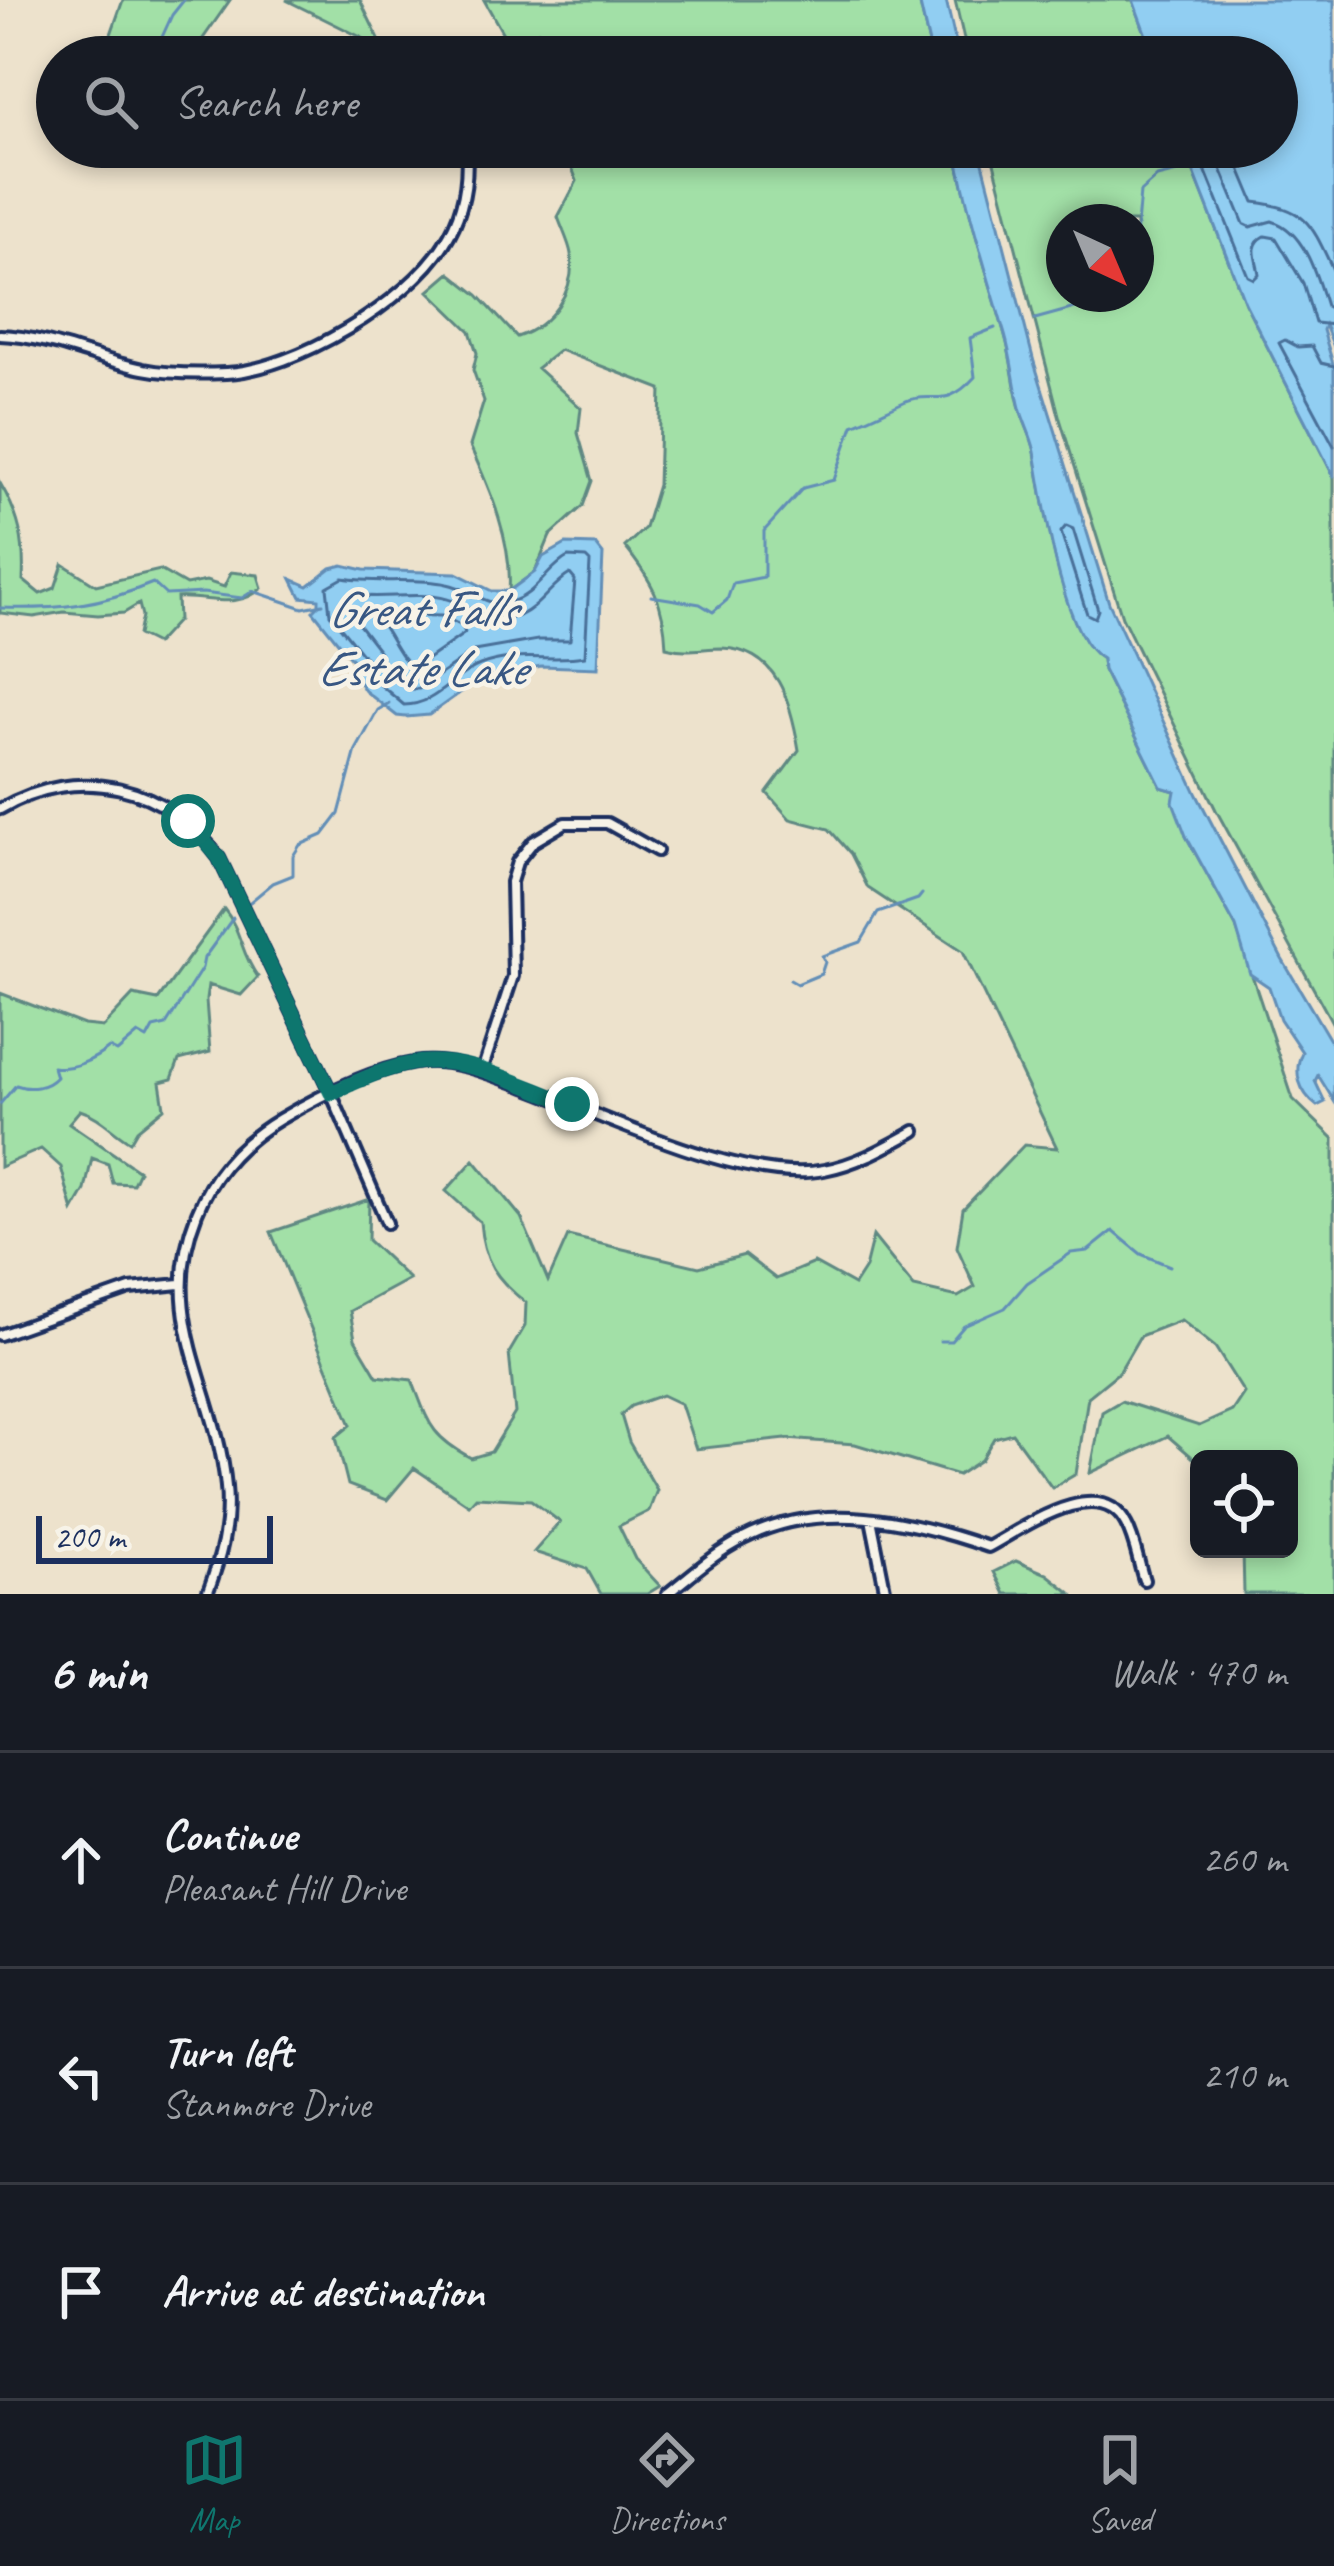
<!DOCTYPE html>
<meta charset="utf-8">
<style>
:root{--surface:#171b24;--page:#20242c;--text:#f1f3f6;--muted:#9ea1a6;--line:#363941;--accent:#0f766e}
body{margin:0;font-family:Caveat,sans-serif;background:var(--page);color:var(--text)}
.controls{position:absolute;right:36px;bottom:36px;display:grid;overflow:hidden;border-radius:18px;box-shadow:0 6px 18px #0003}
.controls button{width:108px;height:108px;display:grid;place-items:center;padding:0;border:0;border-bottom:3px solid var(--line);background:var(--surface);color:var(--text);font:60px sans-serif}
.compass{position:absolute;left:1046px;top:204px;width:108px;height:108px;border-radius:50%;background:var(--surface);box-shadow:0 6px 18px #0003;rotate:136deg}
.scale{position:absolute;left:36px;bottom:30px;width:237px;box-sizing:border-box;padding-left:12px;border:6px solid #1b2f5e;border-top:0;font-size:33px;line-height:42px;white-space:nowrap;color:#1b2f5e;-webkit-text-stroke:9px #f7f3e8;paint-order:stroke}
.stop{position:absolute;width:36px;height:36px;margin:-27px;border:9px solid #0f766e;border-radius:50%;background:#fff}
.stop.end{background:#0f766e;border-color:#fff;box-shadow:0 3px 12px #0008}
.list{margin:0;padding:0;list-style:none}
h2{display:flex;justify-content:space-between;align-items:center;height:156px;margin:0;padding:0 48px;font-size:51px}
h2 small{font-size:39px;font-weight:400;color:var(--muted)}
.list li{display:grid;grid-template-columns:78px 1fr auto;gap:36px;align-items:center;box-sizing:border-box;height:216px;padding:0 48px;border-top:3px solid var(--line)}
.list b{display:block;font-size:45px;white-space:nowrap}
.list p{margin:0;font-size:39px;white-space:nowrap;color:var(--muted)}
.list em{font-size:39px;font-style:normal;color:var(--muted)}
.icon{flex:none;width:66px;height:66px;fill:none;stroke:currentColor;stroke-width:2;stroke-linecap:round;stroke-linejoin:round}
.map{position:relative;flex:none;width:1334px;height:1594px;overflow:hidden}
.search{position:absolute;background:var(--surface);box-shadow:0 6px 18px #0003;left:36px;right:36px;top:36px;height:132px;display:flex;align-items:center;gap:30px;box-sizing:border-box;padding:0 42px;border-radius:66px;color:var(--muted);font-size:45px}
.sheet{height:804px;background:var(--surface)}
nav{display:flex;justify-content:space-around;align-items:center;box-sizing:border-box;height:168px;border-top:3px solid var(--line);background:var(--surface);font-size:33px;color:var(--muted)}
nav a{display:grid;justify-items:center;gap:6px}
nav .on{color:var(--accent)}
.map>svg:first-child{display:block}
.green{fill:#a2e0a7;stroke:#5e8882;stroke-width:3;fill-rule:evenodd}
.water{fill:#91cef2;stroke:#628eb7;stroke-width:3}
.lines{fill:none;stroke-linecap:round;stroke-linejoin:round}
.shore{stroke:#4a6f99;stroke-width:3}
.stream{stroke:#628eb7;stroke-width:3}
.street-casing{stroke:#1b2f5e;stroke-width:16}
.street{stroke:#f7f3e8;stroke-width:8}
.route{stroke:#0f766e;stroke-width:15}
.labels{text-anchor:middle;stroke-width:9;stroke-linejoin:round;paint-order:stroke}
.water-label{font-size:51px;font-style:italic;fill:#385783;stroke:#f7f3e8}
</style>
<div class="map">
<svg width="1334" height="1594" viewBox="0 0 1334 1594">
<rect width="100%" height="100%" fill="#ede2cc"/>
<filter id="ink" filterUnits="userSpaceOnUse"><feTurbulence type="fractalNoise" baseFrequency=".00833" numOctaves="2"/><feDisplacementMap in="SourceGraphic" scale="24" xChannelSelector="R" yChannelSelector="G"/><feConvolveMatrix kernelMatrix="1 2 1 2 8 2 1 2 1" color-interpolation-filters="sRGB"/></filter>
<g filter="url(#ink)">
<path class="green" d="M123 0H230L190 57H103Z
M286 0H360L383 48Z
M484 0H919L932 57H548L538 31 507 41Z
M955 0H1133L1154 57H968Z
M564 147H955C967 211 987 273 1005 335 1012 359 1013 384 1020 408 1024 423 1032 437 1035 452 1043 497 1063 637 1102 659L1103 670 1161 787 1175 791 1186 836 1236 927 1293 1099 1334 1139V1594H1244L1243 1549H1289V1459H1199V1463L1168 1436 1090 1473 1102 1412 1121 1401 1199 1426 1232 1411 1244 1393 1215 1347 1181 1320 1140 1336 1119 1372 1088 1397 1076 1474 1052 1488 1012 1433 994 1438 981 1460 958 1475 855 1444 786 1439 696 1449 681 1404 662 1395 631 1406 621 1415 629 1442 657 1490 649 1511 619 1526 635 1559 660 1586 647 1594H601L587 1569 534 1552 560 1522 531 1500 476 1497 469 1505 414 1468 387 1500 348 1485 336 1437 351 1425 271 1232 369 1199 368 1240 409 1279 350 1311 355 1339 377 1376 412 1380C429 1423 429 1435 471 1458L491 1452 515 1413 509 1353 525 1326 526 1303C496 1279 483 1261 480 1222L446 1191 474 1160 521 1217 548 1281 568 1236 699 1267 745 1255 776 1279 814 1263 854 1285 865 1268 873 1236 914 1287 958 1297 975 1287 957 1247 963 1209 1024 1145 1057 1148 963 951 868 888 851 854 829 829 790 819 767 793 799 750C791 702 778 650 722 648 702 648 686 653 666 647 664 602 653 582 625 547L645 528 658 485 661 389 560 350 537 368 581 408 578 433 592 481 583 506 550 536 535 572 509 591C513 543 490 489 470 446L484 401 473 370 477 353 470 331 429 291 450 273 478 295 517 337C550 326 576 292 571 254 569 242 562 229 558 217L577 181Z
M990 147H1184L1245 303 1334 477V1026L1216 810 1122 617 1060 419ZM1064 222H1136V294H1064Z
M0 483C20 517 25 542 23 580L40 594 55 588 63 564 96 585 160 570 186 585 206 581 224 587 231 572 258 575 262 588C235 611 210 596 177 598L178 620 156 644 138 635 142 616 139 604 124 613 98 615 64 612 34 617 0 613Z
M224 909C242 931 240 953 258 977L241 995 208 985 206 1000 210 1052 179 1060 172 1079 160 1082 164 1108 137 1130 130 1142C112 1131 100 1116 80 1110L69 1123 139 1171 133 1184 113 1183 108 1164 92 1158 85 1190 73 1211 61 1167 41 1149 0 1167V993L84 1025 103 1027 133 995 158 1000Z
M1016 1561 1047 1574 1072 1594H1005L994 1572Z"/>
<path class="water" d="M919 0H946L959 57H932Z
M1133 0H1334V347L1325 325 1323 330 1334 367V477L1245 303 1184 147H1277V57H1154Z
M955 147H979L1034 362 1109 603 1197 795 1282 959 1334 1047V1101L1318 1075 1315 1081 1325 1102 1317 1106C1299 1092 1293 1072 1302 1052L1280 1019 1269 987 1250 974 1236 927 1186 836 1173 802 1175 791 1161 787 1103 670 1102 659C1062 637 1043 497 1035 452 1032 437 1024 423 1020 408 1014 384 1012 359 1005 335 987 273 967 211 955 147Z
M566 544 596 545 603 554 598 668 541 666 482 677 429 715 406 717 397 716 365 691 356 677 357 666 313 611 319 605V599L301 597 292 579 308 586 331 568 343 565 364 570 456 573 492 591H509L535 572 543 557Z"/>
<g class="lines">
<path class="shore" d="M1196 147 1248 276 1254 279 1259 274C1257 259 1248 245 1265 236L1276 238 1303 283 1315 323 1334 325
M1212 147 1244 224 1250 227 1272 221C1305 231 1317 277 1326 306L1334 310
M1231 147 1254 202C1308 209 1311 223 1334 272
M1334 366 1321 363 1312 346 1298 347 1285 340 1279 343 1334 446
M1066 526 1073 529 1098 610 1095 618 1087 614 1061 532Z
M568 557 586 558 590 562 585 656C551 662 516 651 480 665 450 676 439 704 404 705L370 676 367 660 330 614 327 587 343 578C377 584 413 577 447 584 470 588 485 608 509 602 535 597 547 568 568 557Z
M570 574 575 580 570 640H538L474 651 419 689H410L386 672 380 652 346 608 351 595C382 600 417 591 447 599 473 606 489 627 519 616 540 607 552 584 570 574Z
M386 615 442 616 462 626 465 633 415 668C399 659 393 639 381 623Z"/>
<path class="stream" d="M153 57 172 15 184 0
M1136 237 1140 192 1157 177 1193 168
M1035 319 1075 308 1088 294
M651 596 700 604 713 612 727 600 733 583 764 577V531L803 488 834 480 853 425C871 418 888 409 906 401 934 390 944 411 975 377L970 338 995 328
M0 608C57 610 100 605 153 583L166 595 203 593 242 598 253 591 303 608 323 604
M250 902 273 883 293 875V856L300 845 323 835 339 814 356 750 378 710 389 703
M790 980 797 984 821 974 825 962 822 956 861 942 878 913 918 899 922 894
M0 1104 16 1085C30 1090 46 1088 56 1077L53 1067C72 1070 94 1060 109 1048L117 1052 138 1034 147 1039 153 1028 166 1025 202 968 204 958 233 918
M940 1341H951L964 1326 1005 1308 1027 1283 1071 1253 1088 1251 1113 1231 1141 1254 1170 1266"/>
<g class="street-casing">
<path id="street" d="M0 335C52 337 94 359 143 369 168 374 201 374 226 373 295 370 408 302 444 244 463 215 469 181 466 147
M0 809C78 763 167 784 219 858L331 1093 387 1223
M482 1071 513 976 511 882 517 862 533 842 565 823H607L657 851
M0 1335 130 1289 180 1284
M871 1519 886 1594
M207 1594C220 1560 230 1525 226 1487 217 1387 155 1319 197 1213 213 1172 243 1141 280 1119 319 1096 369 1070 414 1063 453 1057 492 1075 528 1088 603 1116 747 1186 824 1170 857 1164 886 1147 915 1131
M667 1594C691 1575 715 1553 743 1539 820 1499 910 1520 988 1547 1020 1530 1100 1472 1126 1524 1135 1540 1138 1562 1144 1580"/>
</g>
<use href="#street" class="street"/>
</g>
</g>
<g class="lines" filter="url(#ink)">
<path class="route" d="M188 821 219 858 331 1093C357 1082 382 1069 410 1064 464 1053 522 1086 572 1104"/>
</g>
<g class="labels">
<g class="water-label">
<text x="421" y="626">Great Falls<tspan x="421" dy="59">Estate Lake</tspan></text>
</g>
</g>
</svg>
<div class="controls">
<button><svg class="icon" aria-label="locate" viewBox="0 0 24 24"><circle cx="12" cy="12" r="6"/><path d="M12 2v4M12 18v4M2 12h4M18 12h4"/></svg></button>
</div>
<svg class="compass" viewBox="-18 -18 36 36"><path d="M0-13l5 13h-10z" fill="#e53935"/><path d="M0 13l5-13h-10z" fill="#9ea1a6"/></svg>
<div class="scale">200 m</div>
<div class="stop" style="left:188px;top:821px"></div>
<div class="stop end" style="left:572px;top:1104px"></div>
<div class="search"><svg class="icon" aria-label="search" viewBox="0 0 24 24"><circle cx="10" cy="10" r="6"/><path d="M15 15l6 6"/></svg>Search here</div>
</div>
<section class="sheet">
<h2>6 min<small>Walk · 470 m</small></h2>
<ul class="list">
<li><svg class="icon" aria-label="ahead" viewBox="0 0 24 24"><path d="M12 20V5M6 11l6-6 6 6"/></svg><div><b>Continue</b><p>Pleasant Hill Drive</p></div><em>260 m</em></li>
<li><svg class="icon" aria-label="left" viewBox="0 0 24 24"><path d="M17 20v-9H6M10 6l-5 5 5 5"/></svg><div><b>Turn left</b><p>Stanmore Drive</p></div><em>210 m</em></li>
<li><svg class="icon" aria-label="arrive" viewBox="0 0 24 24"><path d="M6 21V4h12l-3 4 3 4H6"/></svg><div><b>Arrive at destination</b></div></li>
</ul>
</section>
<nav>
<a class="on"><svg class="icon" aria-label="map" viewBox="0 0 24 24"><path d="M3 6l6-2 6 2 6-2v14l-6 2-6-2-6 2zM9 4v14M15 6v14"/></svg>Map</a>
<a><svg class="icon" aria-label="directions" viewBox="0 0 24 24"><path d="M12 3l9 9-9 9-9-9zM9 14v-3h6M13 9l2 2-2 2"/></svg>Directions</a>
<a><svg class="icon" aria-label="saved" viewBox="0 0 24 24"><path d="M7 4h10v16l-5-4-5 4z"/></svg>Saved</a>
</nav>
